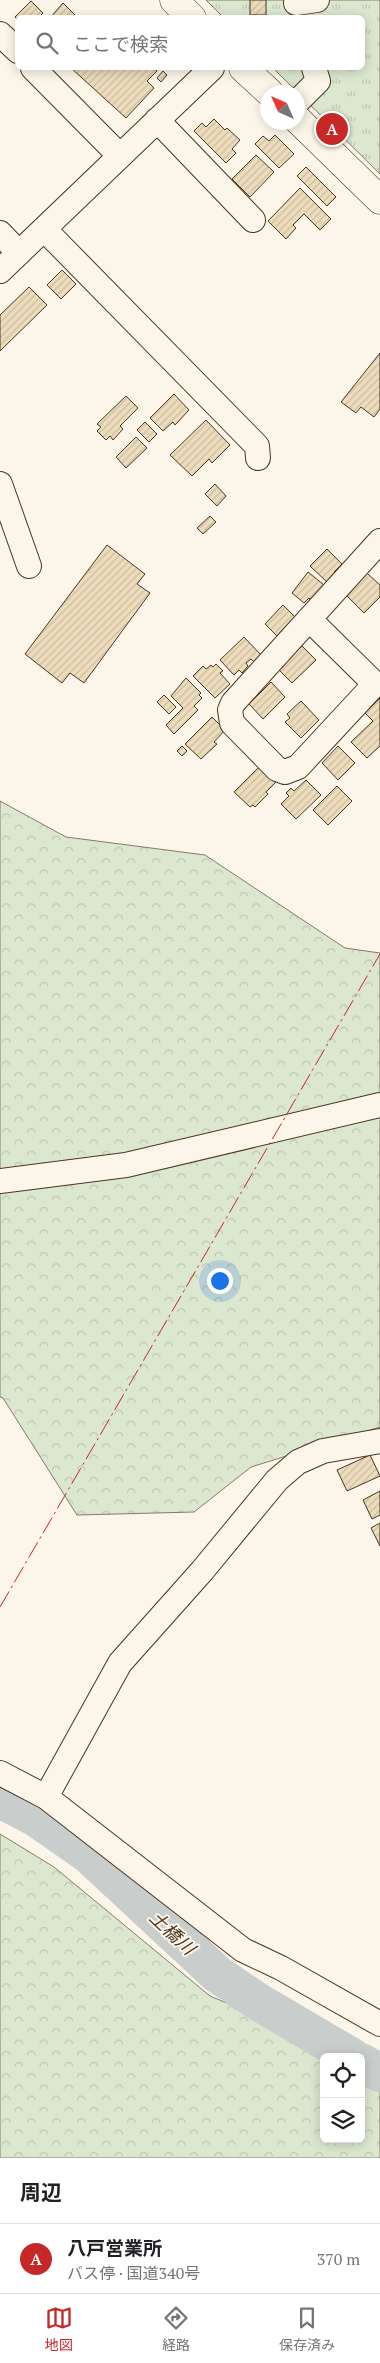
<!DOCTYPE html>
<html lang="ja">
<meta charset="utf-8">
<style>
:root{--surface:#fff;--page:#f6f6f6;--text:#202124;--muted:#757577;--line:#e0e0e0;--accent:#c62828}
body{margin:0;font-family:"PT Serif","Noto Sans JP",serif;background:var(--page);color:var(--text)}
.controls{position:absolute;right:15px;bottom:15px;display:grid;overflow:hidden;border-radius:8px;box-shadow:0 2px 12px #0003}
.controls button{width:45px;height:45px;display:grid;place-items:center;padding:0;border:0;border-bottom:1px solid var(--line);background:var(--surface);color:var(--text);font:25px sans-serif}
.compass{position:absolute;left:260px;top:85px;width:45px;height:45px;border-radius:50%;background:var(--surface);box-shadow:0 2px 12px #0003;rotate:315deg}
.you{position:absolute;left:219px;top:1280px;width:18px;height:18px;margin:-12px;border:4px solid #fff;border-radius:50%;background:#1a73e8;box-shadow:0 0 0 8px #1a73e833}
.badge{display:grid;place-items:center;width:32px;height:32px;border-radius:50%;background:var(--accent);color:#fff;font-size:16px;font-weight:700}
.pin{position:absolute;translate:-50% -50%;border:2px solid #fff;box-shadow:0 1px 5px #0006}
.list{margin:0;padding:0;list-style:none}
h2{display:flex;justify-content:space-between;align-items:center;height:65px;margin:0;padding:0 20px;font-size:21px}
h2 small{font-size:16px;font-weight:400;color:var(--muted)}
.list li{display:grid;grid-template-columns:32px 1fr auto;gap:15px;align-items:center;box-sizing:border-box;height:70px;padding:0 20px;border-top:1px solid var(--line)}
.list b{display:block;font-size:19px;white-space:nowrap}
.list p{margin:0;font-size:16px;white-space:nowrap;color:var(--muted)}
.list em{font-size:16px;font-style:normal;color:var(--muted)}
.icon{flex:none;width:28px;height:28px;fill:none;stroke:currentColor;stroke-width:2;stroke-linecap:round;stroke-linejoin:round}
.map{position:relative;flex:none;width:380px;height:2158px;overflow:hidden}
.search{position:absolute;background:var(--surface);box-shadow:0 2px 12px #0003;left:15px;right:15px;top:15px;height:55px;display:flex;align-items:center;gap:12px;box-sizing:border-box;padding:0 18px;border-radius:8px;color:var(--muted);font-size:19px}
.sheet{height:135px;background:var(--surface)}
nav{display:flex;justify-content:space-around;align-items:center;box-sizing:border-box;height:70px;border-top:1px solid var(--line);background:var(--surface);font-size:14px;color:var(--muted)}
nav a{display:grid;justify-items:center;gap:2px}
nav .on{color:var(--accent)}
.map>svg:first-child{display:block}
.grass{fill:url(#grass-tufts);stroke:#887966}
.forest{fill:url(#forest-crowns);stroke:#887966}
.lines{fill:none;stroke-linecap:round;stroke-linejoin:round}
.river{stroke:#c9cecd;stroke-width:38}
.building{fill:url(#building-hatch);stroke:#4a3520}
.minor-casing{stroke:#4a3520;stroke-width:26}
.highway-casing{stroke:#4a3520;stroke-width:29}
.minor{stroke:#fbf6e9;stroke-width:24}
.highway{stroke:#fbf6e9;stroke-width:28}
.power{stroke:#c62828;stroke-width:1;stroke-dasharray:18 4 2.5 4;stroke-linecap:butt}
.labels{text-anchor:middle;stroke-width:4;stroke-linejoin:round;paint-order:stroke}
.water-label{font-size:18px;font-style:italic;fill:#4a3520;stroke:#fbf6e9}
</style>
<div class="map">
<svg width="380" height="2158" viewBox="0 0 380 2158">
<defs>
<pattern id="grass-tufts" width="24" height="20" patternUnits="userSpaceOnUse" patternTransform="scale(1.25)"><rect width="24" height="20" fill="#dce7d0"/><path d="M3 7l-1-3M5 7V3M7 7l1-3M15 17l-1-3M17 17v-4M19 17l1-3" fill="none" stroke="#bec7b2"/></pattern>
<pattern id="forest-crowns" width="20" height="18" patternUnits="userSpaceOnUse" patternTransform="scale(1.25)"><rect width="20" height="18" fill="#dce7d0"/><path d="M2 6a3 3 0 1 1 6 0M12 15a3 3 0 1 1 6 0" fill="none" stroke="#bec7b2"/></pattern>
<pattern id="building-hatch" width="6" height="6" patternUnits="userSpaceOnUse" patternTransform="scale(1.25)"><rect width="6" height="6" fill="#ecdcbc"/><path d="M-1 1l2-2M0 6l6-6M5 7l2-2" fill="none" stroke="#ccbda1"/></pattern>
</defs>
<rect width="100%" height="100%" fill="#fbf6e9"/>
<path class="grass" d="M206 0H380V174L273 68H362V18L223 17Z"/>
<path class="forest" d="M0 801 66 837 205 855 345 948 380 953V1427L251 1467 194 1512 77 1515 3 1398 0 1397Z
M0 1834 54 1867 210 1996 356 2057H324V2139H361V2059L380 2067V2158H0Z"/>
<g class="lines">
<path class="river" d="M0 1799 36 1818 89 1855 217 1974 260 2003 352 2057
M361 2062 380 2073"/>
</g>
<path class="building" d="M250 0H266V15H250Z
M31 1 43 13 38 18H18V20L15 17Z
M63 3 78 18H50Z
M71 68H153L157 71 147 81 154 88 126 118Z
M163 71 167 75 161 82 157 78Z
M214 119 225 130 227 128 240 140 232 149 236 153 226 163 194 131 202 123 206 127Z
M275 135 294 154 279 168 255 144 263 136 269 141Z
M256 155 274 172 250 197 232 179Z
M306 167 336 197 327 206 297 176Z
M300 188 331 219 320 230 304 214 293 225 296 228 286 239 268 221Z
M62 270 76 284 61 299 47 285Z
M29 287 47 305 0 351V315Z
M380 353V409L374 417 361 407 356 413 341 402Z
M174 394 189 410 175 425 173 422 163 431 150 418Z
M126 396 138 408 120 426 123 429 113 440 110 436 106 440 97 431 101 427 97 424Z
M206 420 230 445 212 463 209 459 192 476 170 455Z
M145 422 157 434 149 442 137 430Z
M136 437 147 448 126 468 116 457Z
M215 484 226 496 217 506 205 494Z
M210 516 216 522 203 534 197 528Z
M107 545 145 574 137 584 150 593 84 683 70 673 62 683 25 654Z
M327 549 342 564 334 572 336 574 328 583 310 566Z
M308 572 324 585 311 600 309 598 304 603 292 593Z
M367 573 380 585V597L364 613 346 595Z
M283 605 295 617 277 636 265 624Z
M244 637 261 655 254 662 251 659 246 663 248 666 242 673 239 670 234 675 220 660Z
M302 646 316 660 292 683 278 669Z
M216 664 223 671 220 673 230 684 215 698 193 676 203 666 206 669 211 665 213 667Z
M186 678 201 693 199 695 202 698 194 706 198 710 174 734 166 725 183 708 171 696Z
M271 682 285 697 263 719 249 704Z
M164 695 176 707 169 714 157 702Z
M380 698V746L367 758 351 742 373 721 365 713Z
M301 701 319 720 301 738 285 722 290 718 287 714Z
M212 717 225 730 214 742 217 744 201 759 185 744Z
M182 746 187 751 182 756 177 751Z
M338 746 355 763 338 780 322 763Z
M260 766 276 782 266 792 268 794 255 807 253 805 250 807 234 792Z
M306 780 321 795 296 819 281 804 289 796 286 793 291 788 294 791Z
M337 786 352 801 328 825 313 810Z
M370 1455 380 1476 347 1491 337 1470Z
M380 1491V1515L372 1519 363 1500Z
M380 1523V1546L371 1528Z"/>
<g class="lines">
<g class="minor-casing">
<path id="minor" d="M296 3 317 0
M0 34 18 51
M33 68 120 156
M298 101 318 81 314 68
M157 120 253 220
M44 229 257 446 258 458
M0 233 19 253
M0 271 212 68
M0 484 29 566
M309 619 375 684 298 767 285 772 277 769 232 723 230 710 233 703 380 541
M0 1181 126 1165 380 1105
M0 1773 46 1797 243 1950 281 1968 380 2024
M46 1797 120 1663 202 1571 277 1480 298 1462 323 1451 380 1441"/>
</g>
<g class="highway-casing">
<path id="highway" d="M174 0 192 18
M243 68 269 92
M298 120 380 200"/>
</g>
<use href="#minor" class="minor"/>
<use href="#highway" class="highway"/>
<path class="power" d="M0 1607 380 954"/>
</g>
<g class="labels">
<g class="water-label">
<text transform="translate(172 1933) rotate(43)" y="6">土橋川</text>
</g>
</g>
</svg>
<div class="controls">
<button><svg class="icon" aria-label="locate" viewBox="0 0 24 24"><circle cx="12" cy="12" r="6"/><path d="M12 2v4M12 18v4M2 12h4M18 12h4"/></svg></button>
<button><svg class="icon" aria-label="layers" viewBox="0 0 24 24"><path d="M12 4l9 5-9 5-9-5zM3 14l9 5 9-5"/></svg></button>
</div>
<svg class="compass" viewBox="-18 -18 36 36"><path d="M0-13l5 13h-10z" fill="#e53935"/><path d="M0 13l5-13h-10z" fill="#757577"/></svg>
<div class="you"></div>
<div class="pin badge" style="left:332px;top:129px">A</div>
<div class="search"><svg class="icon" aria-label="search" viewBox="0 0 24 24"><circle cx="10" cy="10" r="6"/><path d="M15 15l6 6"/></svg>ここで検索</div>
</div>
<section class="sheet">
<h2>周辺<small></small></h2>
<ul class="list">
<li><span class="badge">A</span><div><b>八戸営業所</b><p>バス停 · 国道340号</p></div><em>370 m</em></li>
</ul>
</section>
<nav>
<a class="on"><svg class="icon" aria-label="map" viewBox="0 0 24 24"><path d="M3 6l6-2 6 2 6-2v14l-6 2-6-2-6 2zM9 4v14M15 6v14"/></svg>地図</a>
<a><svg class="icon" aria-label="directions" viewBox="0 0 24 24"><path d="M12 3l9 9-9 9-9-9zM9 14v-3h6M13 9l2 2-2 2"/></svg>経路</a>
<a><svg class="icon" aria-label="saved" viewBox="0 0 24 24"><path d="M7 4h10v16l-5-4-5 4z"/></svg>保存済み</a>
</nav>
